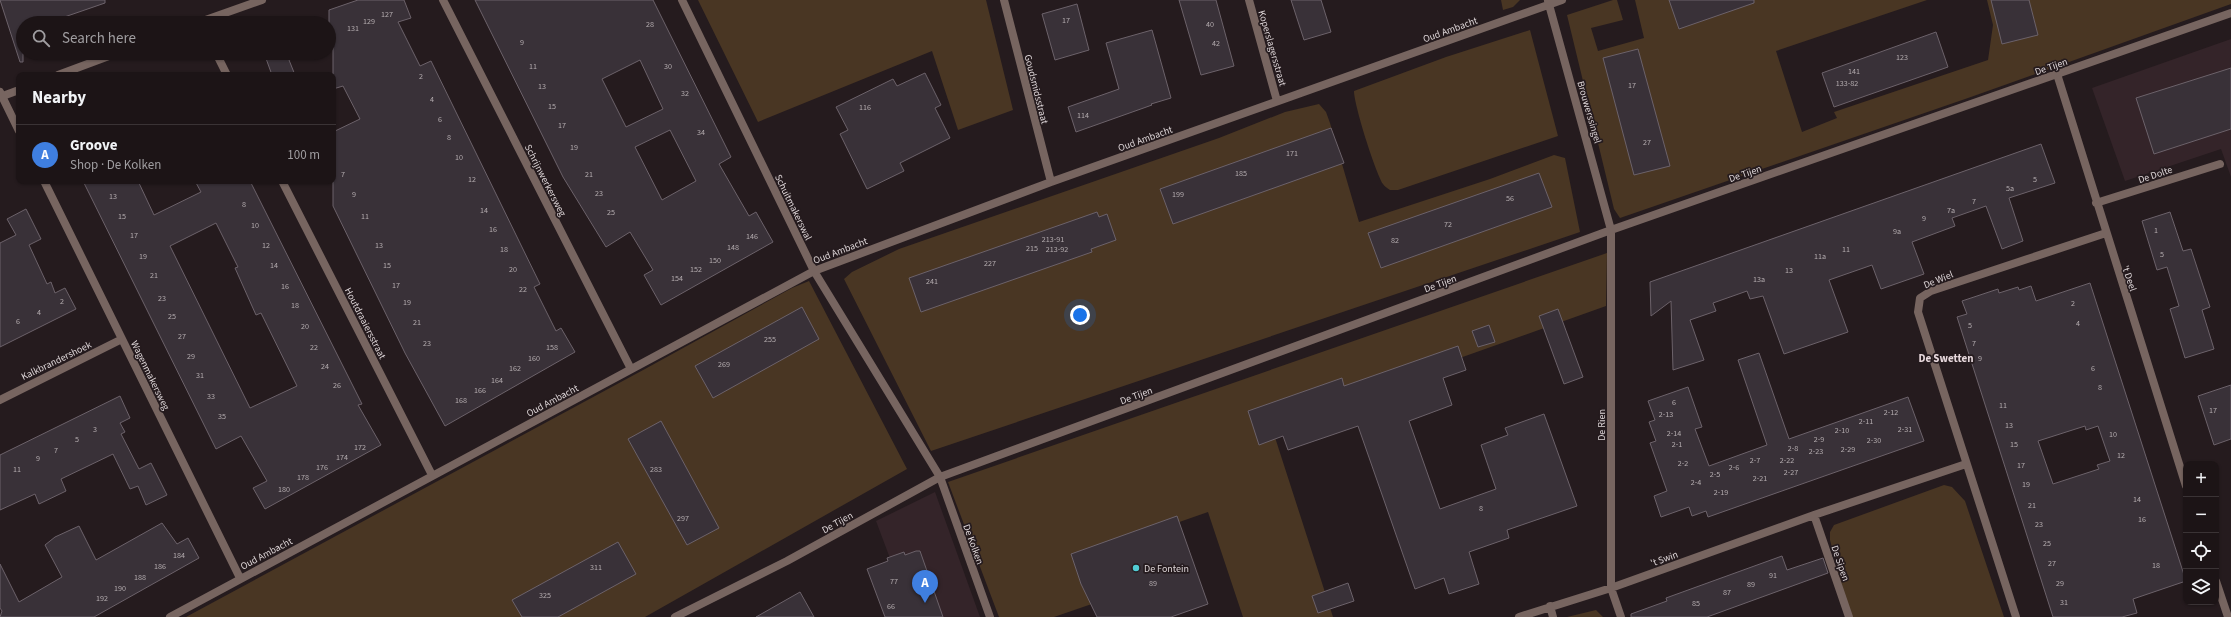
<!DOCTYPE html>
<meta charset="utf-8">
<style>
:root{--surface:#1c1416;--page:#292123;--text:#f1f3f6;--muted:#a09ea1;--line:#3a3335;--accent:#51ccd4}
body{margin:0;font-family:"Source Sans 3",sans-serif;background:var(--page);color:var(--text)}
.controls{position:absolute;right:12px;bottom:12px;display:grid;overflow:hidden;border-radius:8px;box-shadow:0 1px 3px #0004}
.controls button{width:36px;height:36px;display:grid;place-items:center;padding:0;border:0;border-bottom:1px solid var(--line);background:var(--surface);color:var(--text);font:20px sans-serif}
.you{position:absolute;left:1080px;top:315px;width:14px;height:14px;margin:-10px;border:3px solid #fff;border-radius:50%;background:#1a73e8;box-shadow:0 0 0 6px #1a73e833}
.badge{display:grid;place-items:center;width:26px;height:26px;border-radius:50%;background:var(--accent);color:#fff;font-size:13px;font-weight:700}
.pin{position:absolute;translate:-50% -33px;filter:drop-shadow(0 1px 2px #0008)}
.pin::after{content:'';position:absolute;top:21px;width:14px;height:12px;background:inherit;clip-path:polygon(0 0,100% 0,50% 100%)}
.list{margin:0;padding:0;list-style:none}
h2{display:flex;justify-content:space-between;align-items:center;height:52px;margin:0;padding:0 16px;font-size:17px}
h2 small{font-size:13px;font-weight:400;color:var(--muted)}
.list li{display:grid;grid-template-columns:26px 1fr auto;gap:12px;align-items:center;box-sizing:border-box;height:60px;padding:0 16px;border-top:1px solid var(--line)}
.list b{display:block;font-size:15px;white-space:nowrap}
.list p{margin:0;font-size:13px;white-space:nowrap;color:var(--muted)}
.list em{font-size:13px;font-style:normal;color:var(--muted)}
.icon{flex:none;width:22px;height:22px;fill:none;stroke:currentColor;stroke-width:2;stroke-linecap:round;stroke-linejoin:round}
.map{position:relative;flex:none;width:2231px;height:617px;overflow:hidden}
.search{position:absolute;background:var(--surface);box-shadow:0 1px 3px #0004;left:16px;top:16px;width:320px;height:44px;display:flex;align-items:center;gap:10px;box-sizing:border-box;padding:0 14px;border-radius:22px;color:var(--muted);font-size:15px}
.panel{position:absolute;background:var(--surface);box-shadow:0 1px 3px #0004;left:16px;top:72px;width:320px;height:112px;border-radius:8px}
.map>svg:first-child{display:block}
.built{fill:#342429}
.green{fill:#493623}
.building{fill:#393138;stroke:#6c626a;fill-rule:evenodd}
.lines{fill:none;stroke-linecap:round;stroke-linejoin:round}
.minor{stroke:#776560;stroke-width:8}
.poi-dot{fill:#51ccd4;stroke:#251b1e;stroke-width:1.5}
.labels{text-anchor:middle;stroke-width:3.5;stroke-linejoin:round;paint-order:stroke}
.number-label{font-size:8px;fill:#b4acaf}
.street-label{font-size:10px;fill:#ddd5d7;stroke:#251b1e}
.poi-label{font-size:10px;fill:#ddd5d7;stroke:#251b1e;text-anchor:start}
.neighbourhood-label{font-size:11px;font-weight:bold;fill:#e7d8dc;stroke:#251b1e}
</style>
<div class="map">
<svg width="2231" height="617" viewBox="0 0 2231 617">
<rect width="100%" height="100%" fill="#251b1e"/>
<path class="built" d="M2231 39V177L2221 149 2125 181 2092 88Z
M935 492 980 617H912L876 521Z"/>
<path class="green" d="M698 0H986L1013 110 958 130 932 51 758 122Z
M1501 0H1520L1513 7 1503 10Z
M1613 0H1617L1623 20 1591 28 1598 51 1644 38 1635 0H1927L1776 51 1802 132 1837 118 1834 112 1988 60 1993 25 1987 0H2231V4L1968 98 1620 218 1614 209 1567 15Z
M1530 30 1558 136 1398 190H1390C1387 188 1384 186 1383 184 1375 171 1354 105 1354 91L1446 57Z
M1319 104 1326 112 1330 123 1359 222 1490 179 1554 155 1565 158 1580 232 931 451 844 279 852 272 899 249 1219 138 1285 112Z
M1607 253 1606 306 1271 425 1333 617H1243L1208 512 1099 550 1115 596 1054 617H999L948 482Z
M809 281 907 469 645 617H186L645 369 792 288Z
M1944 485 1952 487 1965 501 2004 617H1850L1830 540V532L1834 525Z
M1596 610 1603 617H1566H1567Z"/>
<path class="building" d="M0 0H105V3L47 23H23V62H20Z
M358 0H404L411 18 398 22 420 66 431 61 540 284 534 287 556 331 561 328 575 352 445 426 405 353 333 206V132L360 119 343 86 333 89V45L329 47V10Z
M475 0H653L731 157 719 164 749 216 756 212 773 242 661 305 644 275 653 270 630 232 606 247 563 177ZM640 60 663 109 626 127 602 79ZM670 130 696 181 662 200 635 147Z
M1179 0H1216L1234 66 1201 75Z
M1291 0H1321L1331 32 1304 40Z
M1669 0H1754V3L1679 29Z
M1991 0H2029L2038 35 2002 44Z
M1077 4 1089 50 1055 60 1042 14Z
M1152 30 1171 98 1151 104 1152 105 1076 132 1068 107 1119 89 1106 43Z
M1936 32 1948 67 1834 107 1822 73Z
M1638 49 1670 166 1634 175 1603 58Z
M264 53H296V58L289 60 295 75H272Z
M2231 68V129L2154 154 2136 98Z
M925 73 941 105 935 108 950 138 900 163 904 171 867 189 840 134 848 130 836 107 893 79 897 86Z
M1331 128 1344 163 1173 224 1160 189Z
M2041 144 2055 183 2009 198 2023 241 2002 249 1986 206 1952 218 1955 226 1912 242 1924 274 1881 289 1872 265 1829 280 1848 332 1784 354 1763 296 1750 299 1747 291 1713 303 1716 311 1690 320 1704 360 1673 370 1671 301 1651 316 1650 282Z
M1539 173 1552 207 1381 268 1368 233Z
M83 181H138L154 215 201 192 195 181H250L362 404 358 405 381 445 265 509 253 488 267 481 241 436 216 449ZM216 223 238 267 235 268 256 315 261 313 297 386 250 408 170 246Z
M26 209 41 239 29 245 47 284 51 282 55 293 65 288 76 309 0 347V243L16 235 7 219Z
M1097 212 1099 217 1107 214 1116 240 1091 249 1092 252 921 312 909 278Z
M2170 212 2183 251 2191 249 2210 307 2202 310 2214 349 2185 358 2170 309 2179 306 2167 267 2157 270 2142 221Z
M2090 283 2186 581 2133 599 2137 613 2122 617H2053L1957 317 1967 314 1962 301 1998 289 1999 293 2018 287 2019 290 2031 286 2036 301ZM2085 426 2086 430 2098 426 2110 461 2097 465 2099 469 2053 484 2038 441Z
M802 307 819 339 713 398 695 366Z
M1558 309 1583 377 1564 384 1539 316Z
M1489 325 1495 342 1478 347 1472 331Z
M1458 346 1466 370 1443 378 1452 405 1409 421 1440 509 1496 489 1481 445 1508 435 1505 428 1544 414 1577 506 1507 530 1509 538 1469 552 1479 584 1449 594 1444 578 1415 589 1358 426 1288 450 1283 436 1259 445 1248 411 1342 378 1344 386Z
M1759 353 1789 439 1908 397 1924 441 1708 517 1706 511 1692 516 1689 507 1661 517 1654 496 1667 491 1650 443 1656 441 1649 422 1655 420 1648 401 1688 387 1702 427 1695 429 1709 466 1767 445 1738 360Z
M2231 385V439L2214 445 2198 396Z
M120 396 130 418 120 423 125 432 121 434 139 469 151 463 167 495 146 505 138 486 130 489 113 454 61 479 66 491 39 504 35 494 0 510V455Z
M661 421 719 528 687 545 628 439Z
M1177 516 1208 604 1171 617H1097L1081 584 1071 554Z
M162 523 177 544 188 538 199 558 94 617H0L2 611 0 608V564L19 602 62 577 45 545 55 537 79 526 96 560Z
M618 542 636 574 558 617H522L512 600Z
M916 551H920L943 617H885L867 569 888 561 887 558 904 552 905 555Z
M1782 556 1787 570 1823 558 1828 573 1707 617H1631V614L1667 601 1666 598Z
M1348 583 1354 601 1318 613 1312 596Z
M800 592 814 617H756Z"/>
<g class="lines">
<path class="minor" d="M443 0 631 369
M682 0 814 271 940 477 990 617
M1004 0 1051 182
M1249 0 1277 101
M1548 1 1611 230V588L1621 617
M197 23 262 0
M216 53 227 75
M2057 74 2186 486
M58 75 117 53
M0 92 19 131
M0 97 19 90
M44 181 240 578
M282 181 432 475
M2096 203 2220 164
M0 400 122 339
M1814 515 1849 617
M2216 581 2228 617
M1550 606 1553 617
M170 617 814 271 1051 182 1562 0
M675 617 787 561 940 477 1611 230 2231 13
M1519 617 1611 588 1814 515 1966 464
M2016 617 1918 312 1920 298 1931 291 2106 233"/>
</g>
<circle class="poi-dot" cx="1136" cy="568" r="4"/>
<g class="labels">
<g class="number-label">
<text x="387" y="17">127</text>
<text x="1066" y="23">17</text>
<text x="369" y="24">129</text>
<text x="650" y="27">28</text>
<text x="1210" y="27">40</text>
<text x="353" y="31">131</text>
<text x="522" y="45">9</text>
<text x="1216" y="46">42</text>
<text x="1902" y="60">123</text>
<text x="533" y="69">11</text>
<text x="668" y="69">30</text>
<text x="1854" y="74">141</text>
<text x="421" y="79">2</text>
<text x="1847" y="86">133-82</text>
<text x="1632" y="88">17</text>
<text x="542" y="89">13</text>
<text x="685" y="96">32</text>
<text x="432" y="102">4</text>
<text x="552" y="109">15</text>
<text x="865" y="110">116</text>
<text x="1083" y="118">114</text>
<text x="440" y="122">6</text>
<text x="562" y="128">17</text>
<text x="701" y="135">34</text>
<text x="449" y="140">8</text>
<text x="1647" y="145">27</text>
<text x="574" y="150">19</text>
<text x="1292" y="156">171</text>
<text x="459" y="160">10</text>
<text x="1241" y="176">185</text>
<text x="343" y="177">7</text>
<text x="589" y="177">21</text>
<text x="472" y="182">12</text>
<text x="2035" y="182">5</text>
<text x="2010" y="191">5a</text>
<text x="599" y="196">23</text>
<text x="354" y="197">9</text>
<text x="1178" y="197">199</text>
<text x="113" y="199">13</text>
<text x="1510" y="201">56</text>
<text x="1974" y="204">7</text>
<text x="244" y="207">8</text>
<text x="484" y="213">14</text>
<text x="1951" y="213">7a</text>
<text x="611" y="215">25</text>
<text x="122" y="219">15</text>
<text x="365" y="219">11</text>
<text x="1924" y="221">9</text>
<text x="1448" y="227">72</text>
<text x="255" y="228">10</text>
<text x="493" y="232">16</text>
<text x="2156" y="233">1</text>
<text x="1897" y="234">9a</text>
<text x="134" y="238">17</text>
<text x="752" y="239">146</text>
<text x="1053" y="242">213-91</text>
<text x="1395" y="243">82</text>
<text x="266" y="248">12</text>
<text x="379" y="248">13</text>
<text x="733" y="250">148</text>
<text x="1032" y="251">215</text>
<text x="504" y="252">18</text>
<text x="1057" y="252">213-92</text>
<text x="1846" y="252">11</text>
<text x="2162" y="257">5</text>
<text x="143" y="259">19</text>
<text x="1820" y="259">11a</text>
<text x="715" y="263">150</text>
<text x="990" y="266">227</text>
<text x="274" y="268">14</text>
<text x="387" y="268">15</text>
<text x="513" y="272">20</text>
<text x="696" y="272">152</text>
<text x="1789" y="273">13</text>
<text x="154" y="278">21</text>
<text x="677" y="281">154</text>
<text x="1759" y="282">13a</text>
<text x="932" y="284">241</text>
<text x="396" y="288">17</text>
<text x="285" y="289">16</text>
<text x="523" y="292">22</text>
<text x="162" y="301">23</text>
<text x="62" y="304">2</text>
<text x="407" y="305">19</text>
<text x="2073" y="306">2</text>
<text x="295" y="308">18</text>
<text x="39" y="315">4</text>
<text x="172" y="319">25</text>
<text x="18" y="324">6</text>
<text x="417" y="325">21</text>
<text x="2078" y="326">4</text>
<text x="1970" y="328">5</text>
<text x="305" y="329">20</text>
<text x="182" y="339">27</text>
<text x="770" y="342">255</text>
<text x="427" y="346">23</text>
<text x="1974" y="346">7</text>
<text x="314" y="350">22</text>
<text x="552" y="350">158</text>
<text x="191" y="359">29</text>
<text x="534" y="361">160</text>
<text x="1980" y="361">9</text>
<text x="724" y="367">269</text>
<text x="325" y="369">24</text>
<text x="515" y="371">162</text>
<text x="2093" y="371">6</text>
<text x="200" y="378">31</text>
<text x="497" y="383">164</text>
<text x="337" y="388">26</text>
<text x="2100" y="390">8</text>
<text x="480" y="393">166</text>
<text x="211" y="399">33</text>
<text x="461" y="403">168</text>
<text x="1674" y="405">6</text>
<text x="2003" y="408">11</text>
<text x="2213" y="413">17</text>
<text x="1891" y="415">2-12</text>
<text x="1666" y="417">2-13</text>
<text x="222" y="419">35</text>
<text x="1866" y="424">2-11</text>
<text x="2009" y="428">13</text>
<text x="95" y="432">3</text>
<text x="1905" y="432">2-31</text>
<text x="1842" y="433">2-10</text>
<text x="1674" y="436">2-14</text>
<text x="2113" y="437">10</text>
<text x="77" y="442">5</text>
<text x="1819" y="442">2-9</text>
<text x="1874" y="443">2-30</text>
<text x="1677" y="447">2-1</text>
<text x="2014" y="447">15</text>
<text x="360" y="450">172</text>
<text x="1793" y="451">2-8</text>
<text x="1848" y="452">2-29</text>
<text x="56" y="453">7</text>
<text x="1816" y="454">2-23</text>
<text x="2121" y="458">12</text>
<text x="342" y="460">174</text>
<text x="38" y="461">9</text>
<text x="1755" y="463">2-7</text>
<text x="1787" y="463">2-22</text>
<text x="1683" y="466">2-2</text>
<text x="2021" y="468">17</text>
<text x="322" y="470">176</text>
<text x="1734" y="470">2-6</text>
<text x="17" y="472">11</text>
<text x="656" y="472">283</text>
<text x="1791" y="475">2-27</text>
<text x="1715" y="477">2-5</text>
<text x="303" y="480">178</text>
<text x="1760" y="481">2-21</text>
<text x="1696" y="485">2-4</text>
<text x="2026" y="487">19</text>
<text x="284" y="492">180</text>
<text x="1721" y="495">2-19</text>
<text x="2137" y="502">14</text>
<text x="2032" y="508">21</text>
<text x="1481" y="511">8</text>
<text x="683" y="521">297</text>
<text x="2142" y="522">16</text>
<text x="2039" y="527">23</text>
<text x="2047" y="546">25</text>
<text x="179" y="558">184</text>
<text x="2052" y="566">27</text>
<text x="2156" y="568">18</text>
<text x="160" y="569">186</text>
<text x="596" y="570">311</text>
<text x="1773" y="578">91</text>
<text x="140" y="580">188</text>
<text x="894" y="584">77</text>
<text x="1153" y="586">89</text>
<text x="2060" y="586">29</text>
<text x="1751" y="587">89</text>
<text x="120" y="591">190</text>
<text x="1727" y="595">87</text>
<text x="545" y="598">325</text>
<text x="102" y="601">192</text>
<text x="2064" y="605">31</text>
<text x="1696" y="606">85</text>
<text x="891" y="609">66</text>
</g>
<g class="street-label">
<text transform="translate(1450 29) rotate(-20)" y="4">Oud Ambacht</text>
<text transform="translate(1273 48) rotate(74)" y="4">Koperslagersstraat</text>
<text transform="translate(2051 66) rotate(-19)" y="4">De Tijen</text>
<text transform="translate(1037 89) rotate(76)" y="4">Goudsmidsstraat</text>
<text transform="translate(1590 112) rotate(74)" y="4">Brouwerssingel</text>
<text transform="translate(1145 138) rotate(-20)" y="4">Oud Ambacht</text>
<text transform="translate(1745 173) rotate(-19)" y="4">De Tijen</text>
<text transform="translate(2155 174) rotate(-18)" y="4">De Dolte</text>
<text transform="translate(546 180) rotate(63)" y="4">Schrijnwerkersweg</text>
<text transform="translate(794 207) rotate(64)" y="4">Schuitmakerswal</text>
<text transform="translate(840 250) rotate(-21)" y="4">Oud Ambacht</text>
<text transform="translate(2130 278) rotate(72)" y="4">'t Deel</text>
<text transform="translate(1938 279) rotate(-22)" y="4">De Wiel</text>
<text transform="translate(1440 283) rotate(-20)" y="4">De Tijen</text>
<text transform="translate(366 323) rotate(63)" y="4">Houtdraaiersstraat</text>
<text transform="translate(56 360) rotate(-26)" y="4">Kalkbrandershoek</text>
<text transform="translate(151 375) rotate(64)" y="4">Wagenmakersweg</text>
<text transform="translate(1136 395) rotate(-20)" y="4">De Tijen</text>
<text transform="translate(552 400) rotate(-28)" y="4">Oud Ambacht</text>
<text transform="translate(1601 425) rotate(-90)" y="4">De Rien</text>
<text transform="translate(837 522) rotate(-29)" y="4">De Tijen</text>
<text transform="translate(974 544) rotate(70)" y="4">De Kolken</text>
<text transform="translate(266 553) rotate(-28)" y="4">Oud Ambacht</text>
<text transform="translate(1664 558) rotate(-20)" y="4">'t Swin</text>
<text transform="translate(1841 563) rotate(71)" y="4">De Sipen</text>
</g>
<g class="poi-label">
<text x="1144" y="572">De Fontein</text>
</g>
<g class="neighbourhood-label">
<text x="1946" y="362">De Swetten</text>
</g>
</g>
</svg>
<div class="controls">
<button>+</button>
<button>−</button>
<button><svg class="icon" aria-label="locate" viewBox="0 0 24 24"><circle cx="12" cy="12" r="6"/><path d="M12 2v4M12 18v4M2 12h4M18 12h4"/></svg></button>
<button><svg class="icon" aria-label="layers" viewBox="0 0 24 24"><path d="M12 4l9 5-9 5-9-5zM3 14l9 5 9-5"/></svg></button>
</div>
<div class="you"></div>
<div class="pin badge" style="left:925px;top:603px;background:#3f7fe0">A</div>
<div class="search"><svg class="icon" aria-label="search" viewBox="0 0 24 24"><circle cx="10" cy="10" r="6"/><path d="M15 15l6 6"/></svg>Search here</div>
<section class="panel">
<h2>Nearby<small></small></h2>
<ul class="list">
<li><span class="badge" style="background:#3f7fe0">A</span><div><b>Groove</b><p>Shop · De Kolken</p></div><em>100 m</em></li>
</ul>
</section>
</div>
